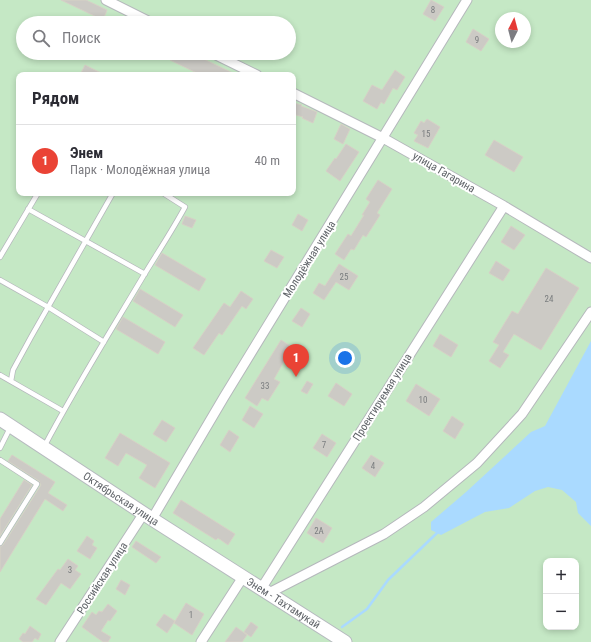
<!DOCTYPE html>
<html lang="ru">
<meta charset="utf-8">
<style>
:root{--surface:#fff;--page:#f7f7f7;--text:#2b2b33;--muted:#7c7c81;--line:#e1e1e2;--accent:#ea4335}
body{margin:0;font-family:"Roboto Condensed",sans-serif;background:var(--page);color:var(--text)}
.controls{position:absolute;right:12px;bottom:12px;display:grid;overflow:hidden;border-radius:8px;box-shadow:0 2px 6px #0003}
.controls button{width:36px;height:36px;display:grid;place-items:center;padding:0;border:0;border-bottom:1px solid var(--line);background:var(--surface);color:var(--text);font:20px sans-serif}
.compass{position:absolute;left:495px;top:12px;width:36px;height:36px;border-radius:50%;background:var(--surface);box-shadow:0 2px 6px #0003;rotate:6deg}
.you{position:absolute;left:345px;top:358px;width:14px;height:14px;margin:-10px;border:3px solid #fff;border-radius:50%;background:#1a73e8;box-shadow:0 0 0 6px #1a73e833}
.badge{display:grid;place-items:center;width:26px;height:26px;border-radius:50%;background:var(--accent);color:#fff;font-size:13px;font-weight:700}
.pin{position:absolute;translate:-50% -33px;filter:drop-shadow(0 1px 2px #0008)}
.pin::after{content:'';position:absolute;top:21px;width:14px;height:12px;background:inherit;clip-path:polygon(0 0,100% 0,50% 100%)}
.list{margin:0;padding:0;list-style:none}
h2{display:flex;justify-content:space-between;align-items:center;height:52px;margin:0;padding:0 16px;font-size:17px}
h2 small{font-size:13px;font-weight:400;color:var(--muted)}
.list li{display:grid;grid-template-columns:26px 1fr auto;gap:12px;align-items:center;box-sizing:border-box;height:72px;padding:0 16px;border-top:1px solid var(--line)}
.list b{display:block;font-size:15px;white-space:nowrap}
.list p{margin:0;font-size:13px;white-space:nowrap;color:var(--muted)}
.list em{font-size:13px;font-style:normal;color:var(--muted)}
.icon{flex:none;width:22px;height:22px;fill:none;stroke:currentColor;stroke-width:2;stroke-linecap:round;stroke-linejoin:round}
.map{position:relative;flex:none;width:591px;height:642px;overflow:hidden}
.search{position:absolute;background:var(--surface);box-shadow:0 2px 6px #0003;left:16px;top:16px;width:280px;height:44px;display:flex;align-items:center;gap:10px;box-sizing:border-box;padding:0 14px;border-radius:22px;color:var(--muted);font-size:15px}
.panel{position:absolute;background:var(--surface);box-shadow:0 2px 6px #0003;left:16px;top:72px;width:280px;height:124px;border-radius:8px}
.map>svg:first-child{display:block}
.green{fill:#c5e8c5;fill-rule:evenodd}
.water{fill:#aadaff}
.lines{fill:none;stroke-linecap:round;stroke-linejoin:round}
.stream{stroke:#aadaff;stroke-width:2.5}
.building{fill:#cccac5;stroke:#d6d1c6}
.lane-casing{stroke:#b5b8bc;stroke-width:6}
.street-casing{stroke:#b5b8bc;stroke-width:11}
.secondary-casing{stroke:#b6babf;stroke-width:15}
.lane{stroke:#fff;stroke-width:4.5}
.street{stroke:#fff;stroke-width:9}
.secondary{stroke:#fff;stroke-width:13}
.labels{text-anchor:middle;stroke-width:4;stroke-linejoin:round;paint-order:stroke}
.number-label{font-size:9px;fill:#7a7d7f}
.street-label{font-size:11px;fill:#5f6368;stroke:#fff}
</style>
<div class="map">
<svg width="591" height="642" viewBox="0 0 591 642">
<rect width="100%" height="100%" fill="#f1efe8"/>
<path class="green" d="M0 0H591V642H0ZM501 18H525V42H501ZM23 23H289V53H23ZM19 75H293V193H19ZM546 561H576V627H546Z"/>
<path class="water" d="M591 341V526L578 513 576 502 562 490 548 487 535 491 509 508 485 512 441 535 431 530V522L466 492 531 432 545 426Z"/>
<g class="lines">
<path class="stream" d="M342 627 367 609 388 580 438 532"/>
</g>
<path class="building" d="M61 0H86L107 10 103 20Z
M431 0 444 7 435 21 423 14Z
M473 29 489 39 481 51 466 42Z
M173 53H191L237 75H201L170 60Z
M85 65 105 75H85L81 73Z
M395 70 405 77 397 90 393 88 384 104 381 102 377 109 363 101 372 85 382 90Z
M293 103 302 105 301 106 317 112 313 123 302 118 303 117 293 114Z
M427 119 440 127 428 148 414 141 418 135 414 133 421 121 424 123Z
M341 124 350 129 343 144 334 139Z
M494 140 523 157 514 172 485 155Z
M346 144 359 152 340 181 326 171 335 158 336 159Z
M378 180 392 189 377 213 380 215 366 237 363 235 354 250 351 249 344 260 335 254 348 234 351 236 364 215H362L370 202 366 199Z
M298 214 308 220 302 231 292 225Z
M185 216 196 220 192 228 182 224Z
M511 226 525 235 514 250 501 242Z
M271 250 284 257 277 268 264 261Z
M162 253 206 279 199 291 155 265Z
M496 261 510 270 503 281 489 273Z
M339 264 358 276 349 290 336 282 324 300 313 293 319 283 325 286Z
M546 268 579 288 541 350 514 334 503 352 509 355 500 368 489 361 499 345 493 342 512 311 518 314Z
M140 289 183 315 175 327 133 301Z
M241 291 253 299 246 309 242 306 222 335 219 333 204 355 193 348 224 303 230 307Z
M301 308 310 314 302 327 292 321Z
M123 317 165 342 158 354 116 329Z
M440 334 458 345 451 357 433 346Z
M281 340 292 347 274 379 280 382 268 401 262 398 257 406 245 398Z
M307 381 313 384 307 394 301 391Z
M336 383 352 394 344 406 328 396Z
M416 384 440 399 429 416 406 401Z
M250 406 263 414 254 428 242 420Z
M452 416 464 424 455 439 443 431Z
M162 420 175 428 166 442 153 434Z
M229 430 239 437 230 452 220 445Z
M120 433 170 463 155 488 139 478 147 465 126 453 118 466 105 458Z
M322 434 336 443 327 457 313 448Z
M12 455 55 482 48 493 67 505 63 511 45 499 0 572V547L3 545 41 485 39 481 8 461Z
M371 455 384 463 375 477 362 468Z
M24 480 32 485 0 536V519Z
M181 500 235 534 228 545 218 538 216 540 173 513Z
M316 518 332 528 323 543 307 533Z
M87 536 94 541 92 545 97 548 90 559 77 551Z
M136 541 161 557 156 563 132 547Z
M68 559 78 566 75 570 81 574 70 589 61 583 46 605 36 599 58 569 60 570Z
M121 580 130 585 125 595 116 589Z
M186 603 204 614 192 635 174 623Z
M108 604 117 611 110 621 108 620 101 631 111 637 108 642H103L82 627 92 612 96 615 99 611 102 612Z
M164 614 175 621 167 633 156 625Z
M251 622 258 627 251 637 244 632Z
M30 626 41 634 38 640 35 638 32 642H23L19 639 23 633 25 634Z
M236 627 247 635 242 642H225Z"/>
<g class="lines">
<g class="lane-casing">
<path id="lane" d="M28 209 145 274
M0 257 38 193
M0 280 48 307 104 342
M0 375 63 411
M11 381 13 370 31 337 113 193
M44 447C75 388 110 332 144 275 158 252 172 231 185 207L163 193
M0 448 10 428
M0 460 37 484 0 543"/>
</g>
<g class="street-casing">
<path id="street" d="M106 0 152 23
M212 53 257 75
M293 93 383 138 504 206 591 258
M152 519 224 397 467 0
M261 589 504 206
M269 593 384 534 424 507 477 463 522 414 591 312
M60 642 144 513
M201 642 243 577"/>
</g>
<g class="secondary-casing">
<g id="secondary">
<path id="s1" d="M0 419 152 519 345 642"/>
</g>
</g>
<use href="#lane" class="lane"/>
<use href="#street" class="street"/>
<use href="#secondary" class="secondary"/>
</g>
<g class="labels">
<g class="number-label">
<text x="433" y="13">8</text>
<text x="477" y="43">9</text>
<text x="426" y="137">15</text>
<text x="344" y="280">25</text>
<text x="549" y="302">24</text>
<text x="265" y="389">33</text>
<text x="423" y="403">10</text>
<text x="324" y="448">7</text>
<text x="373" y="469">4</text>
<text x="319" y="534">2А</text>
<text x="70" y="573">3</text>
<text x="191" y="618">1</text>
</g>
<g class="street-label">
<text transform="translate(444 172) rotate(30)" y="4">улица Гагарина</text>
<text transform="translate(309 259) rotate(-58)" y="4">Молодёжная улица</text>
<text transform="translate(382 397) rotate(-58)" y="4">Проектируемая улица</text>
<text dy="4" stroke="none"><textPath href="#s1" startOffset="145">Октябрьская улица</textPath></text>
<text transform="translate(102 578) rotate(-57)" y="4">Российская улица</text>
<text dy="4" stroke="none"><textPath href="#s1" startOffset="338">Энем - Тахтамукай</textPath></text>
</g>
</g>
</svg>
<div class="controls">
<button>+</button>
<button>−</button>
</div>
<svg class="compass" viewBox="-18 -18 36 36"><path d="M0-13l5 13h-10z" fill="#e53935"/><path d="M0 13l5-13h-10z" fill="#7c7c81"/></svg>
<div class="you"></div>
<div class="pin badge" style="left:296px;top:377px">1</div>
<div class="search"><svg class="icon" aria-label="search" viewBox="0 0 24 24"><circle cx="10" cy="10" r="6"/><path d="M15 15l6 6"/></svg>Поиск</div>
<section class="panel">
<h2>Рядом<small></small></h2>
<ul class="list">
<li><span class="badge">1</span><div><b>Энем</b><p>Парк · Молодёжная улица</p></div><em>40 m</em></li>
</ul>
</section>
</div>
